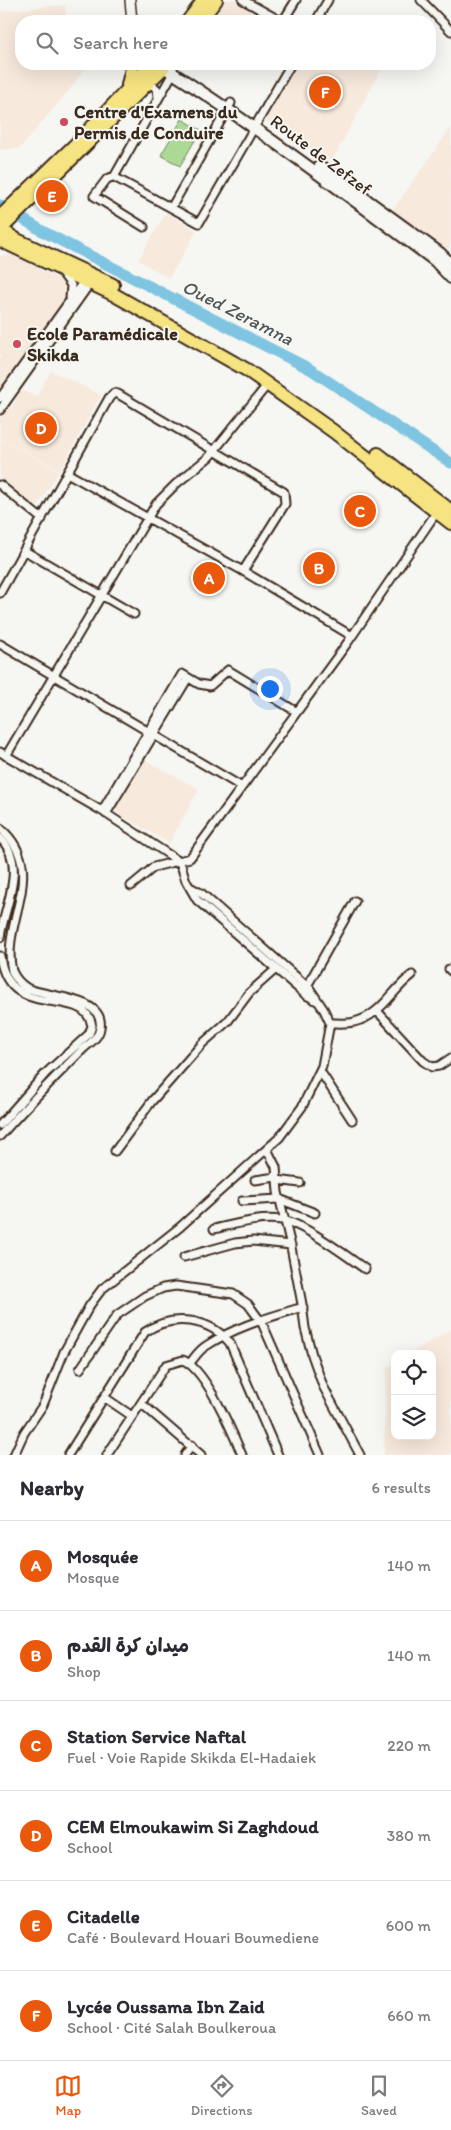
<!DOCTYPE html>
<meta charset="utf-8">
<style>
:root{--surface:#fff;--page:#f7f7f7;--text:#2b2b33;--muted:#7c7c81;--line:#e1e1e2;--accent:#ea580c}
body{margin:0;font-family:Itim,"Playpen Sans Arabic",sans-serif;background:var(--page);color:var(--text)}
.controls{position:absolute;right:15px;bottom:15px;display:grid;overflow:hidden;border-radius:10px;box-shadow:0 5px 20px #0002}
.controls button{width:45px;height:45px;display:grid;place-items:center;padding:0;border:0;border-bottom:1px solid var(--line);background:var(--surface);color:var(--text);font:25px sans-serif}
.you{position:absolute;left:269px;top:688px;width:18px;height:18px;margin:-12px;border:4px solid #fff;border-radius:50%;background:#1a73e8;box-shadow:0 0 0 8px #1a73e833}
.badge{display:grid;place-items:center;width:32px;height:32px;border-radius:50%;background:var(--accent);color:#fff;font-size:16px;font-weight:700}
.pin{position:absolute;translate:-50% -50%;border:2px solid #fff;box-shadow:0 1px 5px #0006}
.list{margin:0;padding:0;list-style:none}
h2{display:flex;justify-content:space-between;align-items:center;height:65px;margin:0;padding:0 20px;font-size:21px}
h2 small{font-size:16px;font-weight:400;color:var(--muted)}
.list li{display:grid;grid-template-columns:32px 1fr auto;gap:15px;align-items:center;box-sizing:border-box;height:90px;padding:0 20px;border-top:1px solid var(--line)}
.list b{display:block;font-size:19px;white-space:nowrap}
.list p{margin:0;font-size:16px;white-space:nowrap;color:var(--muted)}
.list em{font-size:16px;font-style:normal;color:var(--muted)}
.icon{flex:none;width:28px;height:28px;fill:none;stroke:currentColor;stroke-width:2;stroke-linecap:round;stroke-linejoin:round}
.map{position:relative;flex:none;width:451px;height:1455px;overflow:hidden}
.search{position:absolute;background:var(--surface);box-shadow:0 5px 20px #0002;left:15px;right:15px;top:15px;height:55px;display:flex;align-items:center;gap:12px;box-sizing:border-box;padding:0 18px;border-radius:20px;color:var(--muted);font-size:19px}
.sheet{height:605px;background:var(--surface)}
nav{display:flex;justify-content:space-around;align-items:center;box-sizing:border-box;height:70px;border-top:1px solid var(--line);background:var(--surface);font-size:14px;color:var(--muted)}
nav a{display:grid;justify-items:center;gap:2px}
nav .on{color:var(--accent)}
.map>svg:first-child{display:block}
.built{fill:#f7e9dc}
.pitch{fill:#add997;stroke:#74825a}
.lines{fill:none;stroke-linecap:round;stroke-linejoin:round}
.river{stroke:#7fc4e0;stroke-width:11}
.minor-casing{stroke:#3b2a1e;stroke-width:11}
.tertiary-casing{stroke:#3b2a1e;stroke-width:12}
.secondary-casing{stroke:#3b2a1e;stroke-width:14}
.trunk-casing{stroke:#3b2a1e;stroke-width:16}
.minor{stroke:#f6f6f2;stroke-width:7}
.tertiary{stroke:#f6f6f2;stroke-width:9}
.secondary{stroke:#f6f6f2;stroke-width:10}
.trunk{stroke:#f6e381;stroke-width:12}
.poi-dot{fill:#d1495b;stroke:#f6f6f2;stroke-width:2}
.labels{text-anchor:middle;stroke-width:4;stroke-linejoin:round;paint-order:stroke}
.poi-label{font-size:18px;font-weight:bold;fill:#3b2a1e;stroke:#f6f6f2;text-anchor:start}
.street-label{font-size:18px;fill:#3b2a1e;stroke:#f6f6f2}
.water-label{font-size:19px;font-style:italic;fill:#4f5858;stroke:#f6f6f2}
</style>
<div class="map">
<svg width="451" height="1455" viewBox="0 0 451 1455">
<rect width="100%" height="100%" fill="#f6f6f2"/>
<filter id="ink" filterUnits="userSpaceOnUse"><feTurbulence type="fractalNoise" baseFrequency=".02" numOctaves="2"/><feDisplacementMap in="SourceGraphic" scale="10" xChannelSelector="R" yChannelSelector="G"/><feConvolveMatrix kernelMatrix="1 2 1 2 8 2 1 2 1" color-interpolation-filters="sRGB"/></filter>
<g filter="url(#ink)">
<path class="built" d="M224 0H237L274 21H216L213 19Z
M65 5 66 21H21V64H80L83 70 72 87 20 148 0 150V8L1 11Z
M297 64H384L332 161 265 120Z
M451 128V244L448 249 392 211Z
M166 213 197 231 169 278 138 260Z
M11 254 66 283 67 298 0 390V256Z
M51 371 101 395 60 470 0 438V419L8 406 12 408 21 390 36 397Z
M1 439 59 471 36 508 0 477Z
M143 759 199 789 169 843 112 810Z
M451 1329V1455H384L387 1368 395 1363V1436H432V1354H410Z"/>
<path class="pitch" d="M182 119 201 130 180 166 161 155Z"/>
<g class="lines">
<path class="river" d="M0 205 44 232 310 369 451 463"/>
<g class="minor-casing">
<path id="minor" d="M243 0 281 21
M421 0 451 31
M283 21 296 0
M316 21 328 0
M173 66V73L114 177 199 223 291 64
M144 85H152L157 89 158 98
M115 176 107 179 94 196 144 227
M171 208 231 103
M62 273 71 285 70 299
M0 398 86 278
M0 410 91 282
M67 473 243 571 352 636
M0 485 42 519
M25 551 134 614
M0 593 109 398 114 393 118 394 284 492 285 504 243 571
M0 644 242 787
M0 752 102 811 180 862 186 881 197 900 306 995 317 1001
M6 756 156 504 176 484 209 457 268 384
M102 811 182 674 199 684 210 686 228 670 297 712
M106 814 188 678
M0 828C50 871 0 921 12 971 15 978 20 984 27 988 44 997 106 996 100 1028 99 1037 90 1043 84 1048 55 1077 27 1105 0 1136
M0 838C28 865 4 906 0 938
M131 886 154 867 190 858 348 642 438 510
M0 956C9 1025 85 983 92 1026L89 1034 46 1073 0 1125
M449 969 451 971
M307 986 355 901
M378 1012 423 1061 432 1067 439 1066 451 1058
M330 1023C337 1023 347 1024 354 1022 381 1016 392 990 412 975
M320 1071 352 1120
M267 1149 276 1167 278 1192 290 1242 302 1304 305 1328 312 1355 323 1386 360 1455
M115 1151 152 1101 202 1044 228 1021 249 993 276 969
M255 1180 276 1177
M277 1180 300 1183
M242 1201 279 1199 315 1213
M214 1229C236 1224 259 1217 282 1220 303 1223 347 1256 365 1269
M184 1257 235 1243 253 1241 291 1245
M190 1363C195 1357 199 1350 206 1346 234 1327 270 1317 303 1307
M80 1369 117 1315 145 1296 163 1288 176 1286 233 1294 248 1304 262 1323 320 1455
M104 1397 132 1416
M141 1403 201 1455
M14 1455 24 1433 43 1405 64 1352 90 1305 102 1289 180 1227 279 1138 302 1107 322 1066 330 1023 324 1010 310 989 201 893 190 887
M68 1455 145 1332C172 1313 209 1318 230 1343L278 1455
M107 1455 166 1365 183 1360C206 1370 232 1431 242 1455
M185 1455 192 1445"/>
</g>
<g class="tertiary-casing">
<path id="tertiary" d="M130 0 132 21"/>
</g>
<g class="secondary-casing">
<path id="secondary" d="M165 68C259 128 346 194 435 261L451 278
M320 166 440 253 451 264"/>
</g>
<g class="trunk-casing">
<path id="trunk" d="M188 21 204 0
M200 21 216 0
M128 85 133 64
M0 217 76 144 152 64
M0 229 17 240 113 285
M0 230 163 68
M0 240 113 294 247 370 333 431 451 523
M378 454 451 511"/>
</g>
<use href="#minor" class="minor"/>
<use href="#tertiary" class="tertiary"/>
<use href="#secondary" class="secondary"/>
<use href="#trunk" class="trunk"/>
</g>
</g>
<g class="poi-dot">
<circle cx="64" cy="122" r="5"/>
<circle cx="17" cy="344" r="5"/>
</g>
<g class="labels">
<g class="poi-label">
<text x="74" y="118">Centre d'Examens du<tspan x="74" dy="21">Permis de Conduire</tspan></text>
<text x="27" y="340">Ecole Paramédicale<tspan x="27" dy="21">Skikda</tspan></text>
</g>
<g class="street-label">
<text transform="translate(321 155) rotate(37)" y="6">Route de Zefzef</text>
</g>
<g class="water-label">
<text transform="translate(238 312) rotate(27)" y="7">Oued Zeramna</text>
</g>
</g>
</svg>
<div class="controls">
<button><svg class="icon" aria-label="locate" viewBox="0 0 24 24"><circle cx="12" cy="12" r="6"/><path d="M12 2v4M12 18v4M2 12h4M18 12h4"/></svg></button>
<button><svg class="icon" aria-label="layers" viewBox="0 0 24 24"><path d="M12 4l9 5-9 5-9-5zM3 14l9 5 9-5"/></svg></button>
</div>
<div class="you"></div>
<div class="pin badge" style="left:209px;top:578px">A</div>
<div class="pin badge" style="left:319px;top:568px">B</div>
<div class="pin badge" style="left:360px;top:511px">C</div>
<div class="pin badge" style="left:41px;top:428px">D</div>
<div class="pin badge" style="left:52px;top:196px">E</div>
<div class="pin badge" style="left:325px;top:92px">F</div>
<div class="search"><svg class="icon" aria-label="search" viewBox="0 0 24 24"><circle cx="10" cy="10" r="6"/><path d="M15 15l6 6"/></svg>Search here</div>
</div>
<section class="sheet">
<h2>Nearby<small>6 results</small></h2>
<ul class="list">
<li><span class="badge">A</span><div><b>Mosquée</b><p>Mosque</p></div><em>140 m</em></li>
<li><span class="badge">B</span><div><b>ميدان كرة القدم</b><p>Shop</p></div><em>140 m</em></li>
<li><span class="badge">C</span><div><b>Station Service Naftal</b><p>Fuel · Voie Rapide Skikda El-Hadaiek</p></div><em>220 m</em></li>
<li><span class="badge">D</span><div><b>CEM Elmoukawim Si Zaghdoud</b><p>School</p></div><em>380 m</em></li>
<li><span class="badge">E</span><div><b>Citadelle</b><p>Café · Boulevard Houari Boumediene</p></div><em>600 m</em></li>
<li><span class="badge">F</span><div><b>Lycée Oussama Ibn Zaid</b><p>School · Cité Salah Boulkeroua</p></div><em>660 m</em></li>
</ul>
</section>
<nav>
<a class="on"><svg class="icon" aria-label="map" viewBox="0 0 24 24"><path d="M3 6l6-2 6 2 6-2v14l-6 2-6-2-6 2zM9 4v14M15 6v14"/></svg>Map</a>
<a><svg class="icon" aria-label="directions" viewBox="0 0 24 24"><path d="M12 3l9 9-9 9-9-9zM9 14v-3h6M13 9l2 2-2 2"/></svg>Directions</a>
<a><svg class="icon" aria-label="saved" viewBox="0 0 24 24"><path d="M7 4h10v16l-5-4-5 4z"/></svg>Saved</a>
</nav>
